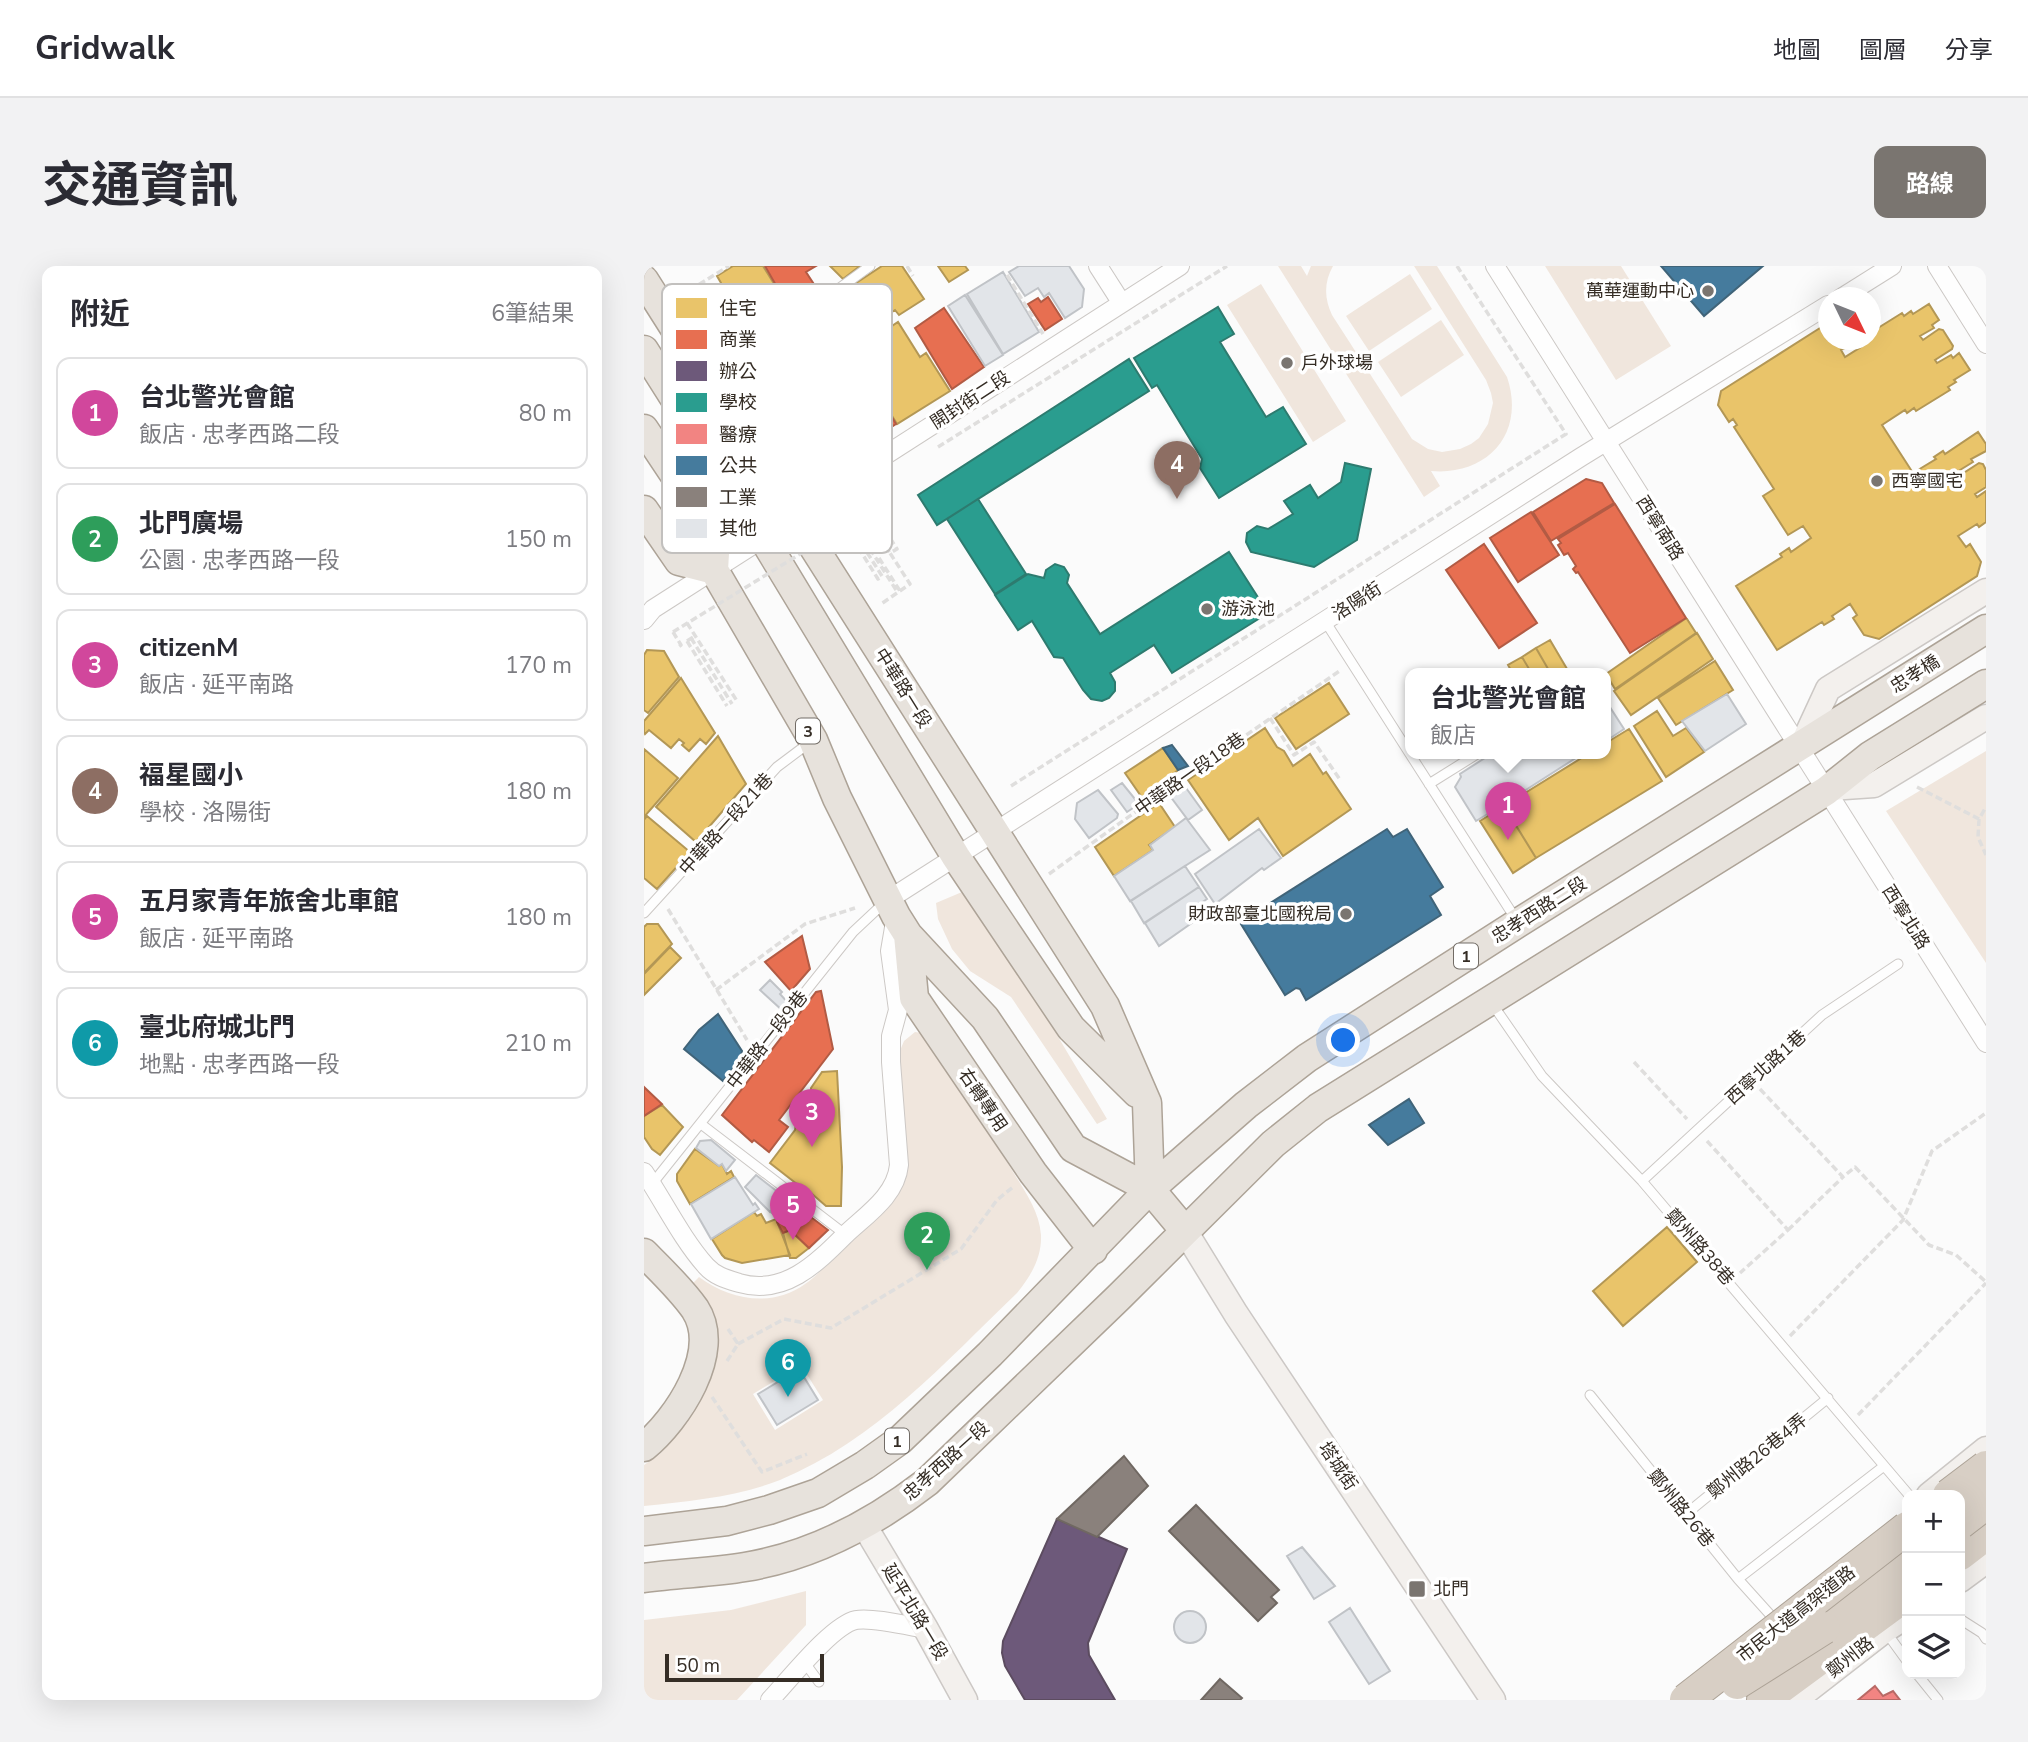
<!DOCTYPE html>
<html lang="zh-TW">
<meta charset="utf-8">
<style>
:root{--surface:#fff;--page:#f2f2f3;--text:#2b2b33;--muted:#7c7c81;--line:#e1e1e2;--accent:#7a7570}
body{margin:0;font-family:"Nunito Sans","Noto Sans TC",sans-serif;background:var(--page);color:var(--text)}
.controls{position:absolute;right:21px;bottom:21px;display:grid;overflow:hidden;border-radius:14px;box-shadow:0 7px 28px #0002}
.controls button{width:63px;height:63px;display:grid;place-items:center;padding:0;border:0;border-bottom:2px solid var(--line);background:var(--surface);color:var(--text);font:35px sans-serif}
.compass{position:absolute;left:1174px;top:21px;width:63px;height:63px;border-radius:50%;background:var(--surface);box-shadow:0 7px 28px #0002;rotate:133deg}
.scale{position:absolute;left:21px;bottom:18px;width:159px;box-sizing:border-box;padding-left:7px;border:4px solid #352d25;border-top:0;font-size:19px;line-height:24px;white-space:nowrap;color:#352d25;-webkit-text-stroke:5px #fff;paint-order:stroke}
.you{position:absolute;left:700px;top:775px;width:24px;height:24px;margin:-18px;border:5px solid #fff;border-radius:50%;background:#1a73e8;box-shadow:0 0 0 10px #1a73e833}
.badge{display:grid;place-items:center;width:46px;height:46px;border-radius:50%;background:var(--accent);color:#fff;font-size:23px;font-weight:700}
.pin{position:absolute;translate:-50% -58px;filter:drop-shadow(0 2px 4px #0008)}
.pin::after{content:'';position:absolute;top:37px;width:24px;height:21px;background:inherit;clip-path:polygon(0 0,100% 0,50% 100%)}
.popup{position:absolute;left:761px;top:402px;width:206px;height:91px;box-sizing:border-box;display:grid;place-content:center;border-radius:14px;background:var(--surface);filter:drop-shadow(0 2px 5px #0005);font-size:23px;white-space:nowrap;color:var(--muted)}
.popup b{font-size:26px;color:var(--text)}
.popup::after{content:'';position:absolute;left:50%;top:100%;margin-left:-14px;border:14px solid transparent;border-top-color:var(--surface)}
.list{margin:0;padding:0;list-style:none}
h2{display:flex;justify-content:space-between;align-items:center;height:91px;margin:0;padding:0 28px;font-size:30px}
h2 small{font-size:23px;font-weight:400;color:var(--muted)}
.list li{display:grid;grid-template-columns:46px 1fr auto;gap:21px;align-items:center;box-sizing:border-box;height:112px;margin:0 14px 14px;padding:0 14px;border:2px solid var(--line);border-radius:14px}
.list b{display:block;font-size:26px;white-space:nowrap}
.list p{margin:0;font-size:23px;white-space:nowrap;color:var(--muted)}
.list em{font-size:23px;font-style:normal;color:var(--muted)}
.icon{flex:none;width:38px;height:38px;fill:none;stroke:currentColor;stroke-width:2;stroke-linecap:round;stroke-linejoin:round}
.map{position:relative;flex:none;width:1342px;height:1434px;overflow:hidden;border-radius:14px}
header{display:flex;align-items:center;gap:42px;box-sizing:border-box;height:98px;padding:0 35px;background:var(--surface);border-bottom:2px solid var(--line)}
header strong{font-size:33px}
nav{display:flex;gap:38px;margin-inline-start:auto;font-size:24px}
.intro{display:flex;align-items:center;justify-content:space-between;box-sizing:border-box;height:168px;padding:0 42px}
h1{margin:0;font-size:49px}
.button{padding:18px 32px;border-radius:14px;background:var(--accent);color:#fff;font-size:24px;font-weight:700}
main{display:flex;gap:42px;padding:0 42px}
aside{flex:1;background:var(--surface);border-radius:14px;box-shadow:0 7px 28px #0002}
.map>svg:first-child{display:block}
.green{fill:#f0e6dd;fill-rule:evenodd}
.homes{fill:#e9c46a;stroke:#b39755;stroke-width:2}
.shops{fill:#e76f51;stroke:#b25b44;stroke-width:2}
.offices{fill:#6d597a;stroke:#5c4c60;stroke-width:2}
.schools{fill:#2a9d8f;stroke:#2d7b6f;stroke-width:2}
.health{fill:#f28482;stroke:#b96a66;stroke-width:2}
.public{fill:#457b9d;stroke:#406479;stroke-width:2}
.industry{fill:#8a817c;stroke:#706862;stroke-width:2}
.building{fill:#e2e5e9;stroke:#c0c3c7;stroke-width:2}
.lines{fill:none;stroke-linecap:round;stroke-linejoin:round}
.lane-casing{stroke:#ccc8c5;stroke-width:11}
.street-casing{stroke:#ccc8c5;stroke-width:20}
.secondary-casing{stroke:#ccc8c5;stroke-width:27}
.primary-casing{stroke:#ada397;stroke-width:31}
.highway-casing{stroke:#ada397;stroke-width:34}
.path{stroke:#dfdedd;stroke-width:3.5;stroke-dasharray:7 3.5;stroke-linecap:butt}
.lane{stroke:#fefefe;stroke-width:9}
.street{stroke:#fefefe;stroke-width:18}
.secondary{stroke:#f3f0ed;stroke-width:24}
.primary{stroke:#e7e2dc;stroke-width:28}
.highway{stroke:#d8cfc5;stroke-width:32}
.highway-bridge-casing{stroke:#ada397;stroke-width:34;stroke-linecap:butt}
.path-bridge{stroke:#dfdedd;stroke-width:3.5;stroke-dasharray:7 3.5;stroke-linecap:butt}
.highway-bridge{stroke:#d8cfc5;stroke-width:32}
.poi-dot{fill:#7a7570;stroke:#fff;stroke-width:2.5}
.labels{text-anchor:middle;stroke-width:7;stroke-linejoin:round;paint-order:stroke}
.shield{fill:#fff;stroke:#726c66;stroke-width:2}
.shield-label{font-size:16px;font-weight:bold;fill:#352d25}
.poi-label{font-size:18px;fill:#352d25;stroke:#fff;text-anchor:start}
.street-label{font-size:18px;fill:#352d25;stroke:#fff}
.key{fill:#fff;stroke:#c2c0be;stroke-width:2}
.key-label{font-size:19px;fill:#352d25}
</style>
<header>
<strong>Gridwalk</strong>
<nav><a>地圖</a><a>圖層</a><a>分享</a></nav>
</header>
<div class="intro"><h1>交通資訊</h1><a class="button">路線</a></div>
<main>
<aside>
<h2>附近<small>6筆結果</small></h2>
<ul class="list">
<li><span class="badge" style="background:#d1479c">1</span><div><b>台北警光會館</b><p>飯店 · 忠孝西路二段</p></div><em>80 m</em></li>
<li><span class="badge" style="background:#2e9e5b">2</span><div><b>北門廣場</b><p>公園 · 忠孝西路一段</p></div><em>150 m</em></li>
<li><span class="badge" style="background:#d1479c">3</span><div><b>citizenM</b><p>飯店 · 延平南路</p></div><em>170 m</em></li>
<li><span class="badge" style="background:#8d6e63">4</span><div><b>福星國小</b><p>學校 · 洛陽街</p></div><em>180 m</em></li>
<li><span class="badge" style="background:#d1479c">5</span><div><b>五月家青年旅舍北車館</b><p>飯店 · 延平南路</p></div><em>180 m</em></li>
<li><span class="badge" style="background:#0f9aa8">6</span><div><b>臺北府城北門</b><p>地點 · 忠孝西路一段</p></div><em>210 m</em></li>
</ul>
</aside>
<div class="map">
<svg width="1342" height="1434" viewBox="0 0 1342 1434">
<rect width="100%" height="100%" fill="#fbfbfb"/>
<path class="green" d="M634 0H657L663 10 667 0H689C680 16 680 32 688 49L768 173 784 183 798 186 816 183 827 178 835 172 844 158 849 137 847 127 842 114 770 0H793L863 111C882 167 844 210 787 205L796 220 780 231Z
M901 0H977L1027 80 972 114Z
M766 8 788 43 725 85 702 50Z
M617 18 702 155 669 176 583 39Z
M797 54 820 89 757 131 734 96Z
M1342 485V697L1242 545Z
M318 626 391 732 463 853 453 858 367 731 326 705 308 683 294 653 292 637Z
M271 766 278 767C308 811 339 855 366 901 379 923 395 943 397 969 398 991 387 1010 373 1027 300 1097 232 1174 136 1214 93 1231 46 1235 0 1240V1199L16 1188 25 1178 55 1130 45 1021 55 1011C86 1034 128 1042 161 1018 173 1010 183 998 193 988 213 969 232 949 251 930L255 787 260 775ZM157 1099 179 1134 131 1164 109 1128Z
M162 1325V1359L93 1434H0V1354L87 1344Z"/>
<path class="homes" d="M89 0H119L132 21 91 41 73 10Z
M186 0H216L199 13Z
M238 0H258L280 33 255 49 251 44 224 62 200 25Z
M294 0H321L324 4 305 16Z
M1285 38 1295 54 1288 59 1290 62 1276 70 1279 74 1295 63 1299 64 1309 80 1308 83 1291 94 1293 97 1307 89 1309 92 1315 87 1326 104 1310 114 1312 116 1304 121 1306 124 1272 145 1270 142 1263 147 1261 144 1238 159 1269 207 1292 193 1290 191 1299 185 1301 188 1334 166 1342 178V185L1327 193 1329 196 1316 204 1318 208 1335 197 1339 198 1342 204V221L1331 228 1333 231 1342 225V256L1335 261 1333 258 1314 270 1322 281 1326 278 1337 296 1333 310 1235 373 1220 369 1209 352 1213 349 1206 338 1188 350 1190 353 1180 359 1178 356 1133 384 1092 320 1138 291 1136 288 1145 282 1147 286 1167 272 1159 260 1144 269 1119 230 1130 223 1090 161 1093 159 1089 153 1085 156 1074 139 1077 125 1176 62 1184 64V74H1196L1201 82 1197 84 1201 91 1220 79 1218 77 1226 74V67L1258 47 1260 50 1267 45 1269 48Z
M212 50 227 74 254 56 276 91 282 87 306 125 253 158 231 122 239 117 223 92 203 105 181 70Z
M171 54 204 108 153 140 127 98 125 87 130 80Z
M192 116 199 126V132L186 145 210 185 198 193 183 190 153 140Z
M1041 353H1043L1052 367 971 423 962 408Z
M1053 367 1069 393 987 449 970 425Z
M906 374 926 408H907L892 382Z
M892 382 907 408H888L878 391Z
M3 384 20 385 35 411 4 447 0 444V389Z
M878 391 888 408H869L864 399Z
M1071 395 1089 424 1032 459 1014 432Z
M37 412 71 467 62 478 56 473 45 485 38 479 40 477 35 473 27 482 5 464 1 468 0 466V455Z
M685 417 705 448 652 483 631 452Z
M1013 445 1029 470 1042 462 1060 486 1022 511 990 460Z
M621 462 633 481 640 485 649 500 666 488 679 508 682 506 707 543 639 590 614 552 585 574 544 514Z
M985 463 1018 515 892 592 860 540 944 488H962V477Z
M74 470 102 518 52 576 12 541Z
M519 482 534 504 499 533 481 507Z
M0 483 34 512 0 551Z
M515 537 531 561 505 579 509 584 470 610 451 581Z
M860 540 892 592 869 607 836 555Z
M3 550 46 586 13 623 0 612V554Z
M3 658H14L28 678 0 707V661Z
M26 681 37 692 0 729V708Z
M193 805 198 901 197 940H182L159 920 158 922 126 897 151 864 154 848H167V822L178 806Z
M18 839 39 861 16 889 8 883 0 871V850Z
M51 883 75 900 78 898 83 908 87 905 90 911 46 938 33 915V908Z
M110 946 113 950 117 948 122 957 132 953 146 989 98 997 81 992 78 989 68 973Z
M1023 961 1053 996 979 1060 949 1025Z
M146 964 165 982 152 992H146L139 967Z"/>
<path class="shops" d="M121 0H172L162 6 177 29 118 71 104 66 91 42 133 21Z
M404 31 418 53 401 64 384 38 394 32 397 36Z
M300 42 340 101 308 123 271 62Z
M223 110 252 158 211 185 187 145Z
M942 213 958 217 970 237 907 275 889 246Z
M971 238 1042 352 986 387 934 306 932 307 929 303 932 300 924 287 920 289 914 279 917 277 914 273Z
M887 246 915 289 874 316 846 272Z
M840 278 893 357 855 382 802 304Z
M158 670 166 703 147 725 121 696Z
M177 725 189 783 135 854 144 861 125 886 110 874 108 876 78 849 172 726Z
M0 821 18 838 0 850Z
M155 942 184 964 165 982 146 964 139 967 133 956 139 952 144 955Z"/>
<path class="offices" d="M413 1253 483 1283 444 1377 445 1389 471 1434H381L361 1400 358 1387 359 1375Z"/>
<path class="schools" d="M574 41 590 68 576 76 622 151 639 141 662 178 575 232 556 202 558 193 513 119 508 122 490 92Z
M485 93 505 125 293 259 274 229Z
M701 197 727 203 713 274 670 301 607 286 602 276 603 267 613 260 624 263 649 248 640 235 666 219 674 232 697 216Z
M334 233 382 308 351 328 303 253Z
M585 286 624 347 528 407 510 379 466 407 471 416V425L465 432 458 435 447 433 439 424 419 392 410 391 388 355 374 364 351 329 384 308 400 312 402 304 411 298 420 301 425 309 423 317 456 368Z"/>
<path class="health" d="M1231 1420 1239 1430 1249 1425 1256 1434H1214Z"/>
<path class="public" d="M1017 0H1119L1060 50Z
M528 479 544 500 534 504 519 482Z
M743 563 749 571 763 563 799 621 786 630 797 649 662 734 656 723 652 722 641 729 597 658 608 652 606 649 609 648Z
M74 748 98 785 96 793 79 815 40 783 55 764Z
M765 833 780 857 744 879 725 859Z"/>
<path class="industry" d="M480 1190 504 1220 453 1271 413 1253Z
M552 1239 635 1324 627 1331 633 1337 614 1355 525 1265Z
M576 1413 598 1432 596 1434H557Z"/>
<path class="building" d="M375 0H425L440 23 438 41 421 52 405 27 400 31 394 22 381 30 365 6Z
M359 6 395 66 359 88 323 28Z
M321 29 359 89 341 100 304 40Z
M1083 428 1102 458 1061 485 1038 455Z
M962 435 980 463 962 475Z
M847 488H938L874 529 869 523 865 525 870 532 832 555 811 521 817 511 816 508Z
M537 515 558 544 544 554 523 526Z
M478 517 495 538 483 546 467 524Z
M454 524 474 548 473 552 445 572 431 553 433 537Z
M542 552 566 584 486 635 470 610 509 584 506 579Z
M615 563 637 592 620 604 618 602 571 638 551 608Z
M541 600 555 621 500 657 487 635Z
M555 621 563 633 557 637 562 647 515 680 501 657Z
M126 714 138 726 136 728 145 738 139 745 116 724Z
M67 874 91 894 82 905 78 898 75 900 52 882 56 875Z
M112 909 139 930 126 946 101 921Z
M91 911 109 939 111 937 115 943 67 973 47 938Z
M139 930 149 938 136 954 127 946Z
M155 1103 174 1134 133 1159 114 1128Z
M658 1281 691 1320 670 1333 643 1290Z
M706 1342 746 1405 725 1418 685 1356Z
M530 1361a16 16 0 1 1 32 0a16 16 0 1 1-32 0Z"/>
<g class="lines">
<g class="lane-casing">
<path id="lane" d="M69 114 226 0
M681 355 766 488
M766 488 873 655
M785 518 833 488
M0 647 133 501 165 477
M847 736 898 810 998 915 1265 1229
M57 858 202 969
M998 915 1178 749 1254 698
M8 918 209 666 241 636
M946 1129 1094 1313 1130 1353
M1042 1248 1184 1132
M1094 1313 1240 1200
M1316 1353 1338 1367 1342 1373
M1242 1366 1263 1395
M161 1397 175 1416
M1273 1408 1294 1434"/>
</g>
<g class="street-casing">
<path id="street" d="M454 0 477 36
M851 0 1342 777
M1293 0 1342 78
M1197 32 1248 0
M0 354 9 343 151 252 181 228 536 0
M244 634 937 191 1184 39
M0 906C20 936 38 973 62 1000 71 1010 82 1013 95 1017 140 1030 172 998 201 969 222 949 252 930 255 899L247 796V770L254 744 246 685 252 650
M126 1434C145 1414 188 1359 212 1354 228 1351 265 1360 282 1363"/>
</g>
<g class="secondary-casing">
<path id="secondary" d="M1159 477 1184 423 1342 325
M1186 522 1230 519 1342 451
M541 965 592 1048 849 1434
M1285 1229 1342 1183
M220 1259 282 1363 321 1434
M1316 1314 1342 1295
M1151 1434 1241 1364 1263 1350"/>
</g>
<g class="primary-casing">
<path id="primary" d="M0 14 461 740 503 837 506 923
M0 84 119 272 312 591 427 762 493 827
M0 163 72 271 70 304 169 474 193 532 252 650 264 669 341 752 429 882 506 923 541 965
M0 244 35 295 70 304
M264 669 270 732 389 907 449 984
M0 987C17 1004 37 1023 51 1043 79 1086 33 1154 0 1181
M0 1265 83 1255 125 1244 174 1227 221 1199 256 1174 346 1088 506 923 602 839 663 792 874 657 1342 363
M0 1312C33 1307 67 1307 101 1301 168 1290 230 1257 283 1216L474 1032 629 878 674 842 1182 525 1226 490 1342 418"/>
</g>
<g class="highway-casing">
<path id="highway" d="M1316 1288 1342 1268
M1180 1362 1263 1298
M1119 1434 1263 1328"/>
</g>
<path class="path" d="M263 0 269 10
M363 9 399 68
M46 24 85 0
M294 181 583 0
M218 228 253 283 246 287 266 318 237 338
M218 250 231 272 234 270 246 287
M209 256 254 327
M200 279 209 273 234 313 238 310 205 258
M235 292 256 325
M43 357 93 435
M29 366 37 379 33 382
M47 372 88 438
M43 375 83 440
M626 452 650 489 670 476 697 515
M367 520 922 168 813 0
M1273 521 1335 553 1342 541
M1335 553 1334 571 1342 589
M405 608 522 524 697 404
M24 643 103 774
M72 724 161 658 211 642
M990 796 1043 853
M1116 823 1199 911 1211 901 1285 979 1312 989 1342 1016
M1063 875 1144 964 1096 1007
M1144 964 1199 911
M1146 1070 1259 954 1288 885 1342 847
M94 1078 140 1053 187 1062 317 983 353 934 369 921
M83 1095 94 1078 84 1063
M68 1131 118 1206 163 1188
M1214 1149 1342 1017"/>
<use href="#lane" class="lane"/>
<use href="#street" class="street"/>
<use href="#secondary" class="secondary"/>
<use href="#primary" class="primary"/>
<use href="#highway" class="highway"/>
<g class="highway-bridge-casing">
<path id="highway-bridge" d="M1305 1229 1342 1201
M1316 1257 1342 1237
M1093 1417 1180 1362
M1042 1434 1263 1262"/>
</g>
<path class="path-bridge" d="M29 366 218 250
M43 375 51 370"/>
<use href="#highway-bridge" class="highway-bridge"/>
</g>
<g class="poi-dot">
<circle cx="1064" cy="25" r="7"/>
<circle cx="643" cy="97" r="7"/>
<circle cx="1233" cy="215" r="7"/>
<circle cx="563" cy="343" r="7"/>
<circle cx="702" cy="648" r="7"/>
<rect x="764" y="1314" width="18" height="18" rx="3.5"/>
</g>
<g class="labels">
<g class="shield">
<rect x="152" y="452.5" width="24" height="25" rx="5"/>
<rect x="810" y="677.5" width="24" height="25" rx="5"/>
<rect x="241" y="1162.5" width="24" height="25" rx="5"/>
</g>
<g class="shield-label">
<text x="164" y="471">3</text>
<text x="822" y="696">1</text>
<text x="253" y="1181">1</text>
</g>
<g class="poi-label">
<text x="1050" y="31" text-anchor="end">萬華運動中心</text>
<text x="657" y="103">戶外球場</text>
<text x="1247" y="221">西寧國宅</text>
<text x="577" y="349">游泳池</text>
<text x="688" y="654" text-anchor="end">財政部臺北國稅局</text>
<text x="789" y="1329">北門</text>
</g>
<g class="street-label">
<text transform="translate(326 134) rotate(-33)" y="6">開封街二段</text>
<text transform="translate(1016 262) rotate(58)" y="6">西寧南路</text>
<text transform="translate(713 335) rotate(-33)" y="6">洛陽街</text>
<text transform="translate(1271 408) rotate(-32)" y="6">忠孝橋</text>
<text transform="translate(259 422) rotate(58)" y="6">中華路一段</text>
<text transform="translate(546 508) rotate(-35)" y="6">中華路一段18巷</text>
<text transform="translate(82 558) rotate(-48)" y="6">中華路一段21巷</text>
<text transform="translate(895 644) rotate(-32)" y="6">忠孝西路二段</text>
<text transform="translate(1262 651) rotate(58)" y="6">西寧北路</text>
<text transform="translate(123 774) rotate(-52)" y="6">中華路一段9巷</text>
<text transform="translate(1122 801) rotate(-42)" y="6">西寧北路1巷</text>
<text transform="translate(339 834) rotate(56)" y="6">右轉專用</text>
<text transform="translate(1056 981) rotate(49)" y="6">鄭州路38巷</text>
<text transform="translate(1113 1190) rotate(-39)" y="6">鄭州路26巷4弄</text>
<text transform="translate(302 1195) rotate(-42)" y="6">忠孝西路一段</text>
<text transform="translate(694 1200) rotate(56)" y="6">塔城街</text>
<text transform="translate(1037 1242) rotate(51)" y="6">鄭州路26巷</text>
<text transform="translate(271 1346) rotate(59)" y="6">延平北路一段</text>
<text transform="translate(1152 1348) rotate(-38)" y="6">市民大道高架道路</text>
<text transform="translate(1206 1391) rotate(-38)" y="6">鄭州路</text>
</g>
</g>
<rect x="18" y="18" width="230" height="269" rx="10" class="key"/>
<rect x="32" y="32" width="31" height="20" fill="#e9c46a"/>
<rect x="32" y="64" width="31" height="19" fill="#e76f51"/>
<rect x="32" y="95" width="31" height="20" fill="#6d597a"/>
<rect x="32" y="127" width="31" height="19" fill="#2a9d8f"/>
<rect x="32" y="158" width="31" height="20" fill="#f28482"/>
<rect x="32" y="190" width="31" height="19" fill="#457b9d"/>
<rect x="32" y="221" width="31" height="20" fill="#8a817c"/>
<rect x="32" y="253" width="31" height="19" fill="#e2e5e9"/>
<g class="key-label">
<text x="75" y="49">住宅</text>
<text x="75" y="80">商業</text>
<text x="75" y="112">辦公</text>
<text x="75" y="143">學校</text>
<text x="75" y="175">醫療</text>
<text x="75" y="206">公共</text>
<text x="75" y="238">工業</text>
<text x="75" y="269">其他</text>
</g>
</svg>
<div class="controls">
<button>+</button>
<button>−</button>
<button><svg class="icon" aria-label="layers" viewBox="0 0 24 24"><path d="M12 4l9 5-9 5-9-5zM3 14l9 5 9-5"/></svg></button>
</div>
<svg class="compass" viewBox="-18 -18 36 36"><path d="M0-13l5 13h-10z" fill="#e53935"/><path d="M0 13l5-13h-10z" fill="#7c7c81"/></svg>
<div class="scale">50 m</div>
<div class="you"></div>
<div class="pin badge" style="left:864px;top:574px;background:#d1479c">1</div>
<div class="popup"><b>台北警光會館</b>飯店</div>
<div class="pin badge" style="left:283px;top:1004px;background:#2e9e5b">2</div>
<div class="pin badge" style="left:168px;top:881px;background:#d1479c">3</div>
<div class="pin badge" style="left:533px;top:233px;background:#8d6e63">4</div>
<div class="pin badge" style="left:149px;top:974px;background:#d1479c">5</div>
<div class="pin badge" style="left:144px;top:1131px;background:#0f9aa8">6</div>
</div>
</main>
